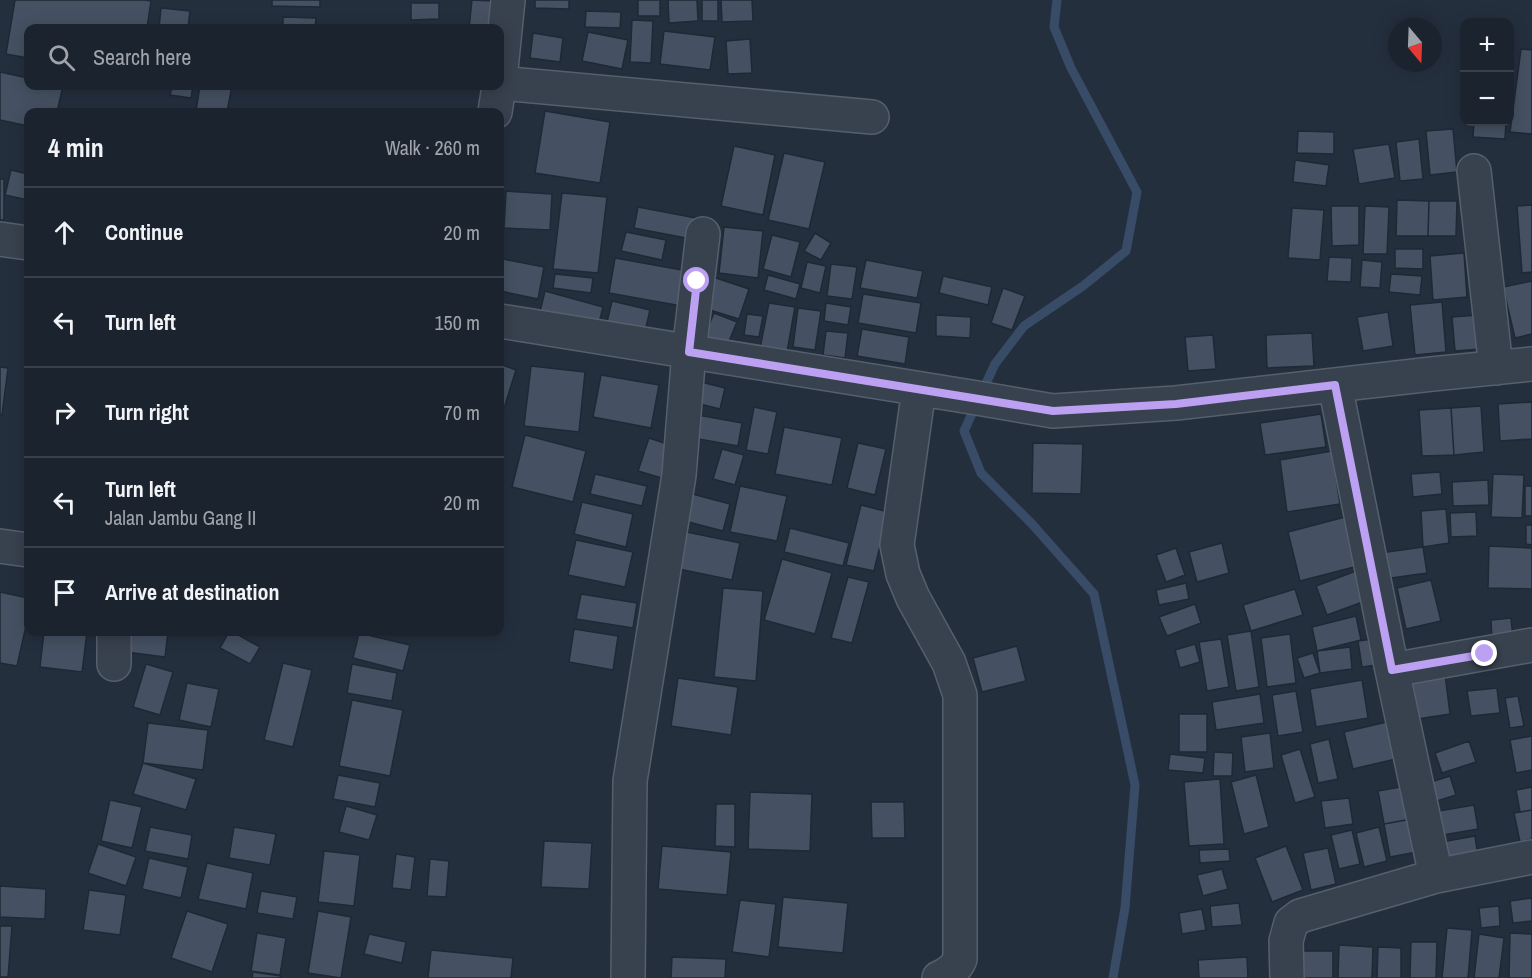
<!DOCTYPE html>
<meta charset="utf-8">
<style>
:root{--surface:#1b232e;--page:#282f3a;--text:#f1f3f6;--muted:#a0a4aa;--line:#39404a}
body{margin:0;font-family:"Archivo Narrow",sans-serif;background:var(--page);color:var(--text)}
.controls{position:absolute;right:18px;top:18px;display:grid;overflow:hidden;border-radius:12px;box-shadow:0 3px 15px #0003}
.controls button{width:54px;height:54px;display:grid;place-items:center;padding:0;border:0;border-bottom:2px solid var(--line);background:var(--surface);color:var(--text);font:30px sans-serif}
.compass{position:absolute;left:1388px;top:18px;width:54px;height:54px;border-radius:50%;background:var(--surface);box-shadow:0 3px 15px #0003;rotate:161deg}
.stop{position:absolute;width:18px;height:18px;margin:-14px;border:4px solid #bca0f2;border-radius:50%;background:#fff}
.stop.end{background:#bca0f2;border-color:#fff;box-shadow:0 2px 6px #0008}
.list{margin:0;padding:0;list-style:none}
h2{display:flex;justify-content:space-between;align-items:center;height:78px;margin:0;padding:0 24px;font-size:26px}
h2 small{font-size:20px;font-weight:400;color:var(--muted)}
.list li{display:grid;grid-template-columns:39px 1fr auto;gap:18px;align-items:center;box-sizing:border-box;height:90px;padding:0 24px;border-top:2px solid var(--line)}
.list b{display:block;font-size:22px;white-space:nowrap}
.list p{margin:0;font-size:20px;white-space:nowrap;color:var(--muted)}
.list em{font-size:20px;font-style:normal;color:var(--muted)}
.icon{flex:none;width:33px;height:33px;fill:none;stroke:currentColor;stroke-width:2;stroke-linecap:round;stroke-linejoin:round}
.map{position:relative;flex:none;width:1532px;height:978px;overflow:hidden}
.search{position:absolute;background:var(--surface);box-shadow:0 3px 15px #0003;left:24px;top:24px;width:480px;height:66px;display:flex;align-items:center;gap:15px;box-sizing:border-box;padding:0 21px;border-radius:12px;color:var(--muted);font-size:22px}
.panel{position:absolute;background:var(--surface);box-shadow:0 3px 15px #0003;left:24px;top:108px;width:480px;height:528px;border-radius:12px}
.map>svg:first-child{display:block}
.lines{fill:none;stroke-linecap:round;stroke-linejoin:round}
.stream{stroke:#394c67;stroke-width:9}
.building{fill:#455162;stroke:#1f2835;stroke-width:1.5}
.street-casing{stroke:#565f6c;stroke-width:36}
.street{stroke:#38414e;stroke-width:33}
.route{stroke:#bca0f2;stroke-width:8}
</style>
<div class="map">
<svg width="1532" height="978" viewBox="0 0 1532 978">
<rect width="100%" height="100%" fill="#242f3e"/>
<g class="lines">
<path class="stream" d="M1057 0 1054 27 1071 68 1137 192 1126 251 1083 286 1024 326 995 364 964 431 981 473 1032 524 1094 594 1135 785 1125 908 1113 978"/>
</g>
<path class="building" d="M15 0H145L151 1 147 28H28V58L6 54Z
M272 0H320V7L272 6Z
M472 0 494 1 491 28H469Z
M535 0H569V9L535 8Z
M638 0H660V16H638Z
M668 0H697L698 21 669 23Z
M702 0H718V21H702Z
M721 0H752L753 21 722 22Z
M411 3H439V19L411 20Z
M161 8 190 11 188 28H159Z
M586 11 621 12 620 28 585 27Z
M283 17 316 18 315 28H283Z
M632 20 653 21 651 63 630 62Z
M414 24 451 28H413Z
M664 31 715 37 710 70 660 64Z
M588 32 628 40 622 69 582 61Z
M533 33 563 38 560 62 530 58Z
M750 39 752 73 728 74 726 41Z
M1521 49 1532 50V134L1510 132Z
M0 72 28 78V86H63L57 112H28V126L0 120Z
M172 86H193L191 98 170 95Z
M200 86H232L227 112 196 111Z
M545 111 610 122 600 183 535 173Z
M1474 122H1506L1505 139 1473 137Z
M1453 129 1457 172 1430 175 1426 131Z
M1298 131 1334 132V154L1297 153Z
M1419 139 1423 179 1400 181 1396 142Z
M1389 144 1395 178 1359 184 1353 149Z
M734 146 775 155 763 215 721 206Z
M784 153 825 162 809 229 768 220Z
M1295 160 1329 165 1326 186 1293 182Z
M11 170 28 174V200L5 195Z
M0 179H4V220H0Z
M506 191 552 194 550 230 504 228Z
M562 193 607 197 598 273 553 269Z
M1397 200 1429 201 1428 236H1396Z
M1429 201H1457L1456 236H1428Z
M1532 205V272L1522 273 1517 206Z
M1331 206H1359V245L1332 246Z
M1365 206 1389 207 1387 254H1363Z
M638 207 696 218 691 239 634 228Z
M1292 208 1324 210 1320 260 1288 258Z
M724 227 763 231 758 278 719 273Z
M626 232 666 240 662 260 621 251Z
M815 233 831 243 821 260 804 251Z
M772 235 800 242 791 277 763 269Z
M1395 249H1423V269L1395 268Z
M1464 253 1467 297 1433 300 1430 256Z
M1329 257 1352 258 1351 282 1327 281Z
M615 258 693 272 687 307 609 293Z
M503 259 544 267 538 299 500 291V279Z
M866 260 923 271 917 298 860 288Z
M1362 260 1382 262 1380 288 1360 287Z
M807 262 826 266 820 293 801 288Z
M831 264 857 267 852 299 827 296Z
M555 274 593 278 591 293 553 288Z
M1391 274 1422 276 1420 295 1389 292Z
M707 275 749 289 739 319 697 306Z
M768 275 800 284 796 299 764 290Z
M943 276 992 287 988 305 939 293Z
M1532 281V334L1515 338 1503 287Z
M1003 288 1025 296 1012 330 991 323Z
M545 291 603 307 597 331 539 316Z
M863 294 921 303 916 333 858 323Z
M612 301 650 310 644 336 606 326Z
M1442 302 1446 352 1415 355 1410 305Z
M769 303 795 307 787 352 760 348Z
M826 303 851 307 848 325 824 321Z
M798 308 821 311 815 350 793 347Z
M1388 312 1393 346 1363 351 1357 317Z
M714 313 737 322 725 351 702 342Z
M747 314 763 316 759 337 744 335Z
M936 315 971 317 970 338 936 336Z
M1478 315 1481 349 1455 351 1452 317Z
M862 329 909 337 905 364 857 356Z
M826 331 848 333 845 358 823 355Z
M1312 333 1314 366 1267 368 1266 335Z
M1213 335 1216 369 1188 371 1185 337Z
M500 364 516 370 501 418 500 417Z
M531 366 585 372 579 432 524 426Z
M0 367 8 368 2 415H0Z
M601 375 659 385 651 428 593 417Z
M697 381 725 388 720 409 692 402Z
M1532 402V439L1500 441 1498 404Z
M1481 406 1484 452 1454 455 1451 408Z
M754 407 777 412 768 454 746 450Z
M1451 408 1454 455 1422 456 1419 410Z
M1321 414 1326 447 1265 455 1260 423Z
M698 415 742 423 738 446 693 438Z
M784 427 842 438 832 485 775 474Z
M525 435 586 451 573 502 512 487Z
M649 438 676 447 665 479 638 471Z
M858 443 886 449 875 495 847 488Z
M1033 443 1083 444 1081 494 1032 493Z
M722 449 744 455 735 485 713 479Z
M1332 451 1340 504 1287 512 1280 460Z
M1440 472 1442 494 1413 497 1411 474Z
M595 474 647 486 642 506 590 494Z
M1493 474 1524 475 1522 518 1491 517Z
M1488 480 1489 505 1453 506 1452 482Z
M740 486 787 496 777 541 730 532Z
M1525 486H1532V516H1525Z
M685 492 730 504 723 531 677 519Z
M582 502 633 514 626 547 574 534Z
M861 505 888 512 874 571 846 565Z
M1446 509 1449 543 1423 547 1421 511Z
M1476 512 1477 536 1451 537 1450 513Z
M1345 517 1358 566 1300 581 1288 532Z
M1526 525H1532V545L1526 544Z
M790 528 849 543 843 566 784 552Z
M682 531 740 543 732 580 674 568Z
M576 540 633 552 625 587 568 575Z
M1222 543 1229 573 1197 582 1189 552Z
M1489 546 1532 548V589L1488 588Z
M1423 547 1427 573 1384 579 1380 553Z
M1176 548 1185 575 1166 582 1156 555Z
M782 559 832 573 815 634 764 620Z
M1356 571 1368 600 1327 615 1316 586Z
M848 577 869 582 852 643 831 638Z
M1431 580 1441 621 1406 629 1397 588Z
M1186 583 1189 599 1159 605 1156 590Z
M723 588 763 591 756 681 714 677Z
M1295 589 1303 615 1251 631 1243 605Z
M0 592 28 598V617L17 666 0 663Z
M581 594 637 603 633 628 576 619Z
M1195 604 1201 623 1167 636 1159 617Z
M1356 616 1361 640 1317 651 1312 627Z
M1511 618 1513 638 1492 640 1491 620Z
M574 629 618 636 613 670 569 662Z
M1251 631 1259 687 1236 691 1227 635Z
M44 632H87L82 672 40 667Z
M129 632H168L165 657 126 652Z
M229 632H233L260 647 250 664 220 648Z
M359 633 410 645 403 671 353 658Z
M1290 634 1296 683 1267 687 1261 638Z
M1381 638 1385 664 1362 667 1358 641Z
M1221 639 1229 687 1207 691 1199 642Z
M1195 644 1200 662 1180 668 1175 650Z
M1017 646 1026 681 982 692 973 658Z
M1350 647 1352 669 1320 673 1317 651Z
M1313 653 1320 673 1304 678 1297 658Z
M283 663 312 670 293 747 264 740Z
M146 664 173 672 160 715 133 707Z
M352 664 397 673 392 701 347 693Z
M1445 674 1450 714 1411 720 1405 680Z
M678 678 738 687 731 735 671 726Z
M1362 680 1368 718 1316 727 1310 689Z
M187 683 219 689 211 727 179 720Z
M1497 688 1500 713 1471 716 1467 691Z
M1296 691 1303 732 1278 736 1272 695Z
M1260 694 1264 723 1216 730 1212 702Z
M1518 696 1524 726 1510 728 1505 698Z
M352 700 403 710 390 776 339 766Z
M1179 714H1207V752H1179Z
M1391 721 1400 758 1353 769 1344 732Z
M148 723 208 730 203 770 143 763Z
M1270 733 1274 768 1245 772 1241 737Z
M1532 736V770L1516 773 1510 740Z
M1329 739 1338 779 1318 783 1310 744Z
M1469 741 1476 762 1442 773 1435 753Z
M1300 749 1315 797 1295 803 1281 755Z
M1214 752 1233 753 1232 776H1213Z
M1170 754 1205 758 1203 773 1168 770Z
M143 763 196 779 186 810 133 794Z
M338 775 380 783 375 807 333 799Z
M1256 775 1269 827 1244 834 1231 782Z
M1450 776 1456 795 1437 801 1431 782Z
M1220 779 1224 844 1189 846 1184 782Z
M1411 785 1417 818 1384 824 1378 791Z
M1532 787V810L1520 812 1516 790Z
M750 792 812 794 810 851 748 849Z
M1349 798 1353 824 1325 828 1321 801Z
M110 800 142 807 132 848 101 841Z
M871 802H904L905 838H872Z
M716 804H735V847L715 846Z
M1474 805 1478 829 1443 835 1439 811Z
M346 806 377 815 369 840 339 832Z
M1532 810V839L1520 842 1514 813Z
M1417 818 1422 851 1390 857 1384 824Z
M150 827 192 835 188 859 145 851Z
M234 827 276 834 270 865 229 858Z
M1379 827 1387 861 1364 867 1356 833Z
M1352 830 1360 864 1339 869 1331 835Z
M1475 836 1478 857 1440 864 1436 843Z
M544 841 592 843 589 889 541 887Z
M98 844 136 857 126 886 88 873Z
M662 846 731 852 727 895 658 889Z
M1286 846 1303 890 1272 902 1255 858Z
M1328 848 1336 884 1311 890 1303 853Z
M1229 849 1230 861 1200 863 1199 850Z
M324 851 360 855 354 906 318 902Z
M396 854 415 857 411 890 392 888Z
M149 858 188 867 181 898 142 889Z
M430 859 449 861 446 897 427 896Z
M207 863 253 873 246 909 198 899Z
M1222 869 1228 889 1203 896 1197 875Z
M0 886 46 889 45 919 0 917Z
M89 890 126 895 120 935 83 930Z
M261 891 297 897 293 919 257 913Z
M783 897 848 903 843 953 778 947Z
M1532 898V921L1513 923 1510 901Z
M740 900 776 904 769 957 732 952Z
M1239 903 1242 925 1212 927 1210 906Z
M1499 906 1500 926 1481 928 1479 908Z
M1202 909 1206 930 1182 934 1179 913Z
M187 911 228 924 212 972 171 958Z
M318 911 351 917 341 978 308 973Z
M0 926H12L8 977H0Z
M1447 928 1472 930 1468 978H1442Z
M257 933 286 938 280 975 251 971Z
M1510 933 1532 934V978H1509Z
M369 934 406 942 402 963 364 954Z
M1479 934 1504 938 1499 978H1474Z
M1411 942H1437L1436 978H1410Z
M1339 945 1373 947 1372 978H1338Z
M1378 947 1401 948V978H1377Z
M431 950 513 958 511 978H428Z
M1303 951H1333V978H1303Z
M672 957 726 959 725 978H671Z
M1247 957 1248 978H1199L1198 960Z
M253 972 281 976 280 978H252Z"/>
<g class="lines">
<g class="street-casing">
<path id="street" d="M500 79 508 0
M500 83 872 117
M495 112 499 86
M1474 171 1496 368
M0 239 28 243
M500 321 971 397 1053 411 1176 403 1432 374 1532 364
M1335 385 1392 670 1436 876
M919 389 897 545 903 574 913 598 949 663 960 695V959C956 969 949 974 939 978
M0 546 28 550
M114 664V632
M1392 670 1532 645
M628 978 630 781 679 475 689 352 703 234
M1287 978 1286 941 1291 923 1300 916 1436 876 1532 857"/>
</g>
<use href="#street" class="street"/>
</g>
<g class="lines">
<path class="route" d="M697 281 689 352 1053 411 1176 404 1335 385 1392 670 1485 654"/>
</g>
</svg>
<div class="controls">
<button>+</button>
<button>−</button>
</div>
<svg class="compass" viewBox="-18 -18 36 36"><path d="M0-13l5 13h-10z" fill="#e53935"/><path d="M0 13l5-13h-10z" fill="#a0a4aa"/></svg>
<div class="stop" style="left:697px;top:281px"></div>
<div class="stop end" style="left:1485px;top:654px"></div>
<div class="search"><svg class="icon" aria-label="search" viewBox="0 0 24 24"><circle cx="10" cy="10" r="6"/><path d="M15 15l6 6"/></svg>Search here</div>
<section class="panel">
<h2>4 min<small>Walk · 260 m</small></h2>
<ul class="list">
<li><svg class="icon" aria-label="ahead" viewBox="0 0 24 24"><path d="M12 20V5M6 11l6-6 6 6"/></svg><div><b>Continue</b></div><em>20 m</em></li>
<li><svg class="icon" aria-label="left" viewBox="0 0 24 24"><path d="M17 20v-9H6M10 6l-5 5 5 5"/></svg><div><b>Turn left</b></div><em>150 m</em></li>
<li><svg class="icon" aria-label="right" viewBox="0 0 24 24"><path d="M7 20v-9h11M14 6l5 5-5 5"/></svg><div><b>Turn right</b></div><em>70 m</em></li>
<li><svg class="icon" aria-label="left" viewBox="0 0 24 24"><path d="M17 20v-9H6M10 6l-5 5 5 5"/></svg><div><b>Turn left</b><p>Jalan Jambu Gang II</p></div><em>20 m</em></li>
<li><svg class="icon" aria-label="arrive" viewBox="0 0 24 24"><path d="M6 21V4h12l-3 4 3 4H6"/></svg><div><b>Arrive at destination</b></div></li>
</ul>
</section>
</div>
